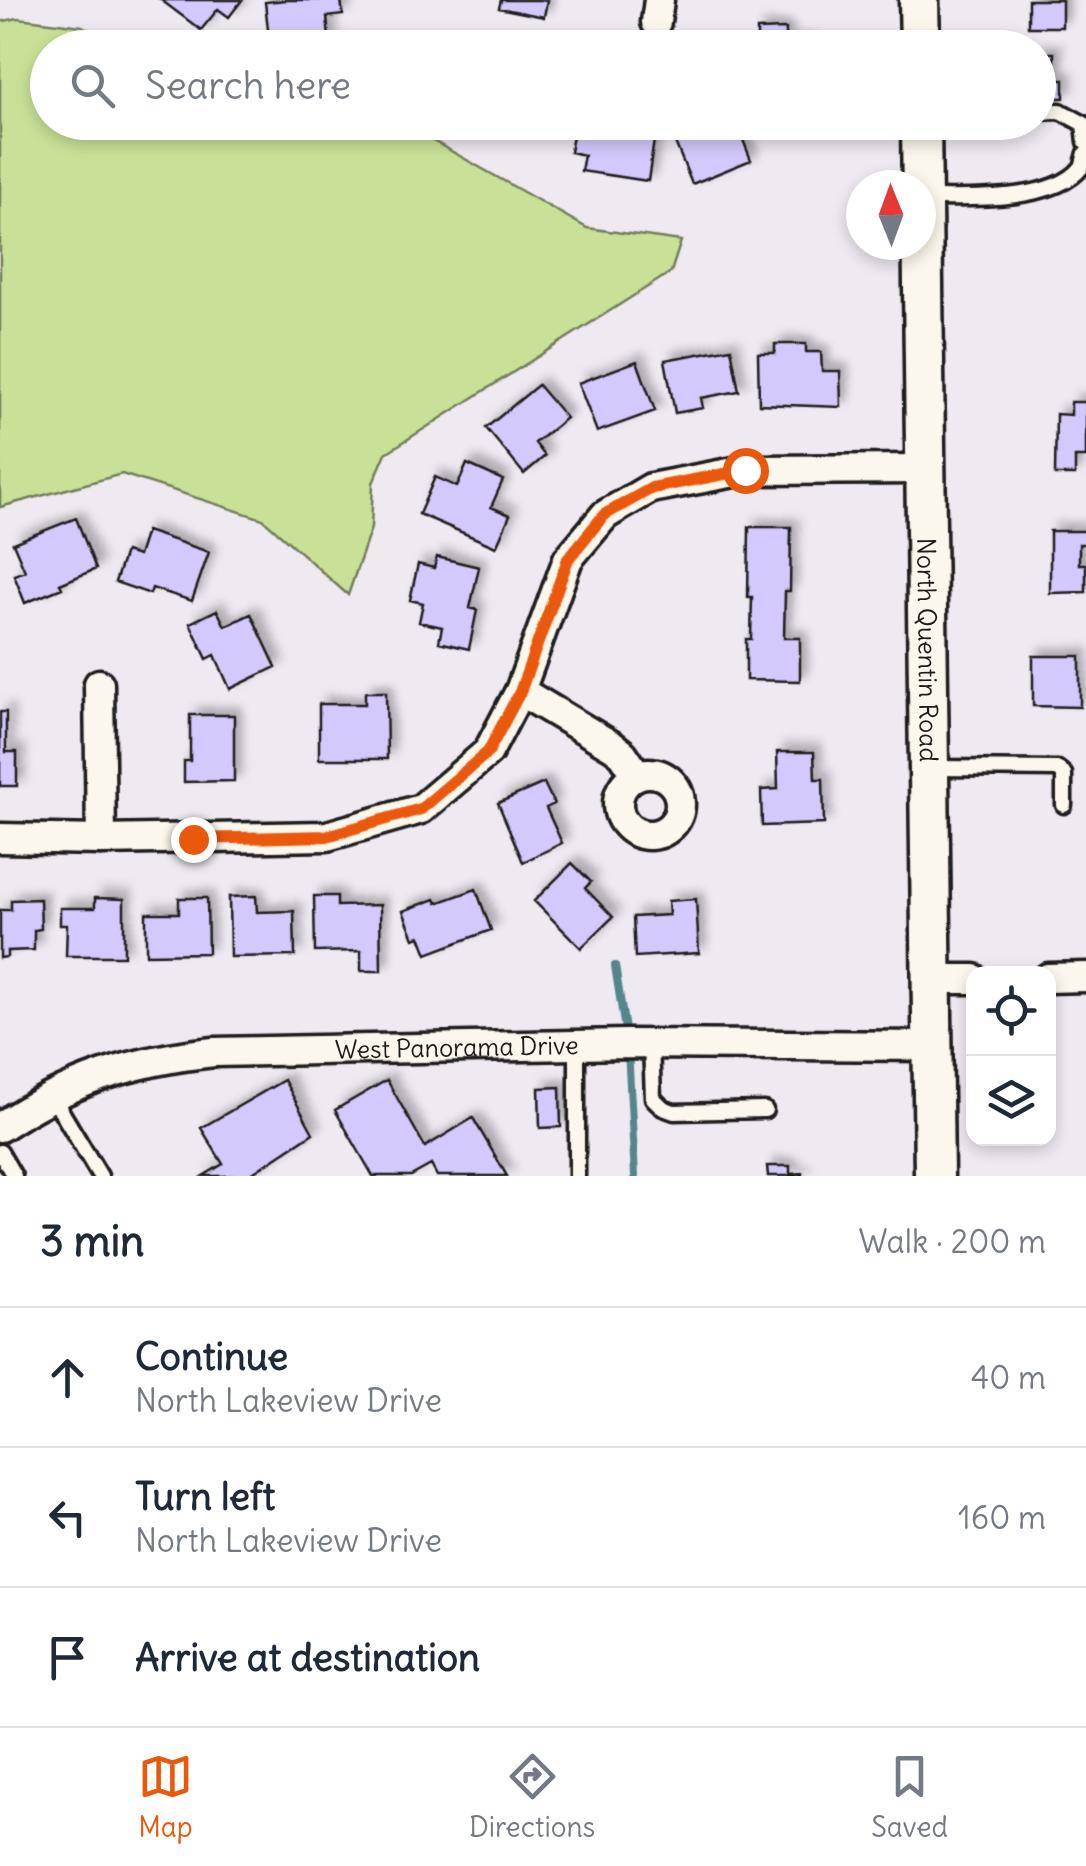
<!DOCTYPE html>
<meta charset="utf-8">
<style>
:root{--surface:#fff;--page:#f6f6f7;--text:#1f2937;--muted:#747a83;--line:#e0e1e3;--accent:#ea580c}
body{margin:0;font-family:Delius,sans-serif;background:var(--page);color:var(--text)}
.controls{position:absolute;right:30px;bottom:30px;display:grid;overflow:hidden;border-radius:20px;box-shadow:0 5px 15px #0003}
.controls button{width:90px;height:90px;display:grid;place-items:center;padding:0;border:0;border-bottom:2px solid var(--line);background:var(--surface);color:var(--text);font:50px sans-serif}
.compass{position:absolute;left:846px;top:170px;width:90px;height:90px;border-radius:50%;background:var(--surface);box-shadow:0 5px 15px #0003;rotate:359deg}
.stop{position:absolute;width:30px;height:30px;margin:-22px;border:8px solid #ea580c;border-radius:50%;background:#fff}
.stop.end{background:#ea580c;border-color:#fff;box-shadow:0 2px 10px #0008}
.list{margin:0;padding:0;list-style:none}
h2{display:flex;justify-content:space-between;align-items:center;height:130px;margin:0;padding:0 40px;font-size:42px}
h2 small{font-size:32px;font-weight:400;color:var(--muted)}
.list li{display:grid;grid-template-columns:65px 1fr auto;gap:30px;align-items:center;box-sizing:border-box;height:140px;padding:0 40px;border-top:2px solid var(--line)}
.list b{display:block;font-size:38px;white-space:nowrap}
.list p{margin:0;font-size:32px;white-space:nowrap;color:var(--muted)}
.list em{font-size:32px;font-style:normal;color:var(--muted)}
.icon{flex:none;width:55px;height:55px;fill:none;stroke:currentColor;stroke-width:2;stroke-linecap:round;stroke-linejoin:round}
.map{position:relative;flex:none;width:1086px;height:1176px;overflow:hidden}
.search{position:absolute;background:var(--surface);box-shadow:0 5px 15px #0003;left:30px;right:30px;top:30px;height:110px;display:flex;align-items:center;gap:25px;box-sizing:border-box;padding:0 35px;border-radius:55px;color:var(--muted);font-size:38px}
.sheet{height:550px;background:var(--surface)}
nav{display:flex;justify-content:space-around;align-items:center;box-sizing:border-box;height:140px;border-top:2px solid var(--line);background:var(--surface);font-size:28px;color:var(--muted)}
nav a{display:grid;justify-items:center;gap:5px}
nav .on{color:var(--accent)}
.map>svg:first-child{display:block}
.green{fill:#c9e197;stroke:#727e5a;stroke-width:2.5}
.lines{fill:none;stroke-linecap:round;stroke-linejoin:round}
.stream{stroke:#55868b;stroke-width:8}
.building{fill:#d3c9fc;stroke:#1c1c1c;stroke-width:2.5;filter:url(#shadow)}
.service-casing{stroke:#1c1c1c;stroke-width:21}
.minor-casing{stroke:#1c1c1c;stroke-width:35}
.secondary-casing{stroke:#1c1c1c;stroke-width:45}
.service{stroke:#fbf7ec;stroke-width:14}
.minor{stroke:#fbf7ec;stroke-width:28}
.secondary{stroke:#fbf7ec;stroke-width:38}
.route{stroke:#ea580c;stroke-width:12}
.labels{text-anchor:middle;stroke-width:9;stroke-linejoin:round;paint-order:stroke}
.street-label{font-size:25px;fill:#1c1c1c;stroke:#fbf7ec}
</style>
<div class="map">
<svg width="1086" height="1176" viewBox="0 0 1086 1176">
<defs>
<filter id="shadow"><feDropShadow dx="7" dy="-7" stdDeviation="5" flood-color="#0004"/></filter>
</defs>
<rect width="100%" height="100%" fill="#efe9f1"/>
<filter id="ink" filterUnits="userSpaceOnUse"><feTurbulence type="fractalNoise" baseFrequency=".01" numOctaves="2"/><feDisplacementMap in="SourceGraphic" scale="20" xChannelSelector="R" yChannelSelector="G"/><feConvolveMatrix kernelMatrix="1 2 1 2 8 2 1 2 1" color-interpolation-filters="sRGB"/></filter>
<g filter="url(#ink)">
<path class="green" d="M18 18 82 26 122 47 48 48V122H334L412 129 587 228 681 241 671 272 386 453 373 483 371 528 348 595 263 519 122 474 0 507V22Z"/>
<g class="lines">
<path class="stream" d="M615 966 626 1036
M628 1050 635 1176"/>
</g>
<path class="building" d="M161 0H242L229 17 218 9 201 30Z
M286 0H341L343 15 327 17 330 48H270L265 2Z
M501 0H547L544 17 499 8Z
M1028 0H1062V27H1028Z
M786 29V44L810 43V48H757V30Z
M1038 53H1054V80H1064V98H1038Z
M588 122H618L616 134 654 140 648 181 581 171 584 155 570 152 575 124 588 126Z
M708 122H736L751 160 692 184 675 142 710 127Z
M775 344H806V352H821L822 371H840L841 407 759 404 758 353H775Z
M731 348 739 391 701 398 703 408 675 413 665 360Z
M637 361 655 411 597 432 578 383Z
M538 385 566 418 535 443 545 456 524 474 486 428Z
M1071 402H1086V457H1075V475H1055L1056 414 1071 415Z
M467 464 503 480 491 507 510 515 496 547 419 514 435 477 457 487Z
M76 518 96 569 60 584 62 588 25 603 14 575 25 571 13 543Z
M749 527H791L790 591H785L784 638H800V681L746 680V639H751L752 597H748Z
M146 531 209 552 192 601 152 588 150 594 115 582 125 552 138 556Z
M1050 531H1086V544H1079V564H1086V592L1050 593Z
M437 557 479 567 470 608 477 610 469 649 439 642 442 627 419 622 423 603 410 600 418 564 434 568Z
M217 610 225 626 251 614 276 667 230 689 215 655 207 659 190 623Z
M1033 656H1080V707L1033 706Z
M365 692H386L387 759H319V704H365Z
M0 712H6V752H17V786H0Z
M190 715H234V781L184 782V761H190Z
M777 752H814L815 779H823L824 824 762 826 761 790 778 789Z
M544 783 554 804 546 808 562 843 523 862 498 803Z
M572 863 591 882 585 888 613 917 581 948 534 901Z
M476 889 491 930 427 954 420 936 414 938 403 911 435 899 437 903Z
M256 896 257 912 294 911 295 956 230 957 229 897Z
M314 896H337V906L380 905 381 971H361V951L315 952Z
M95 898 124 899V956H66L67 925H60V908H95Z
M179 898H207L208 953 146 954V913H179Z
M40 899 41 929 34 930V950L7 951V957L0 958V910H11V900Z
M696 899 699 953 635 957 633 917 669 915 668 901Z
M284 1080 313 1133 248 1176H203L223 1164 201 1128Z
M387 1080 425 1147 473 1118 507 1176H437L431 1165 411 1176H373L335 1110Z
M560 1087 561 1127 540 1128 539 1088Z
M767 1166H790V1174L802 1173V1176H768Z"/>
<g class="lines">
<g class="service-casing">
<path id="service" d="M1038 112 1060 111 1084 124 1086 142
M922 198C963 198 1053 203 1081 168 1083 166 1085 156 1086 153
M933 768 1058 769 1064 774V805
M651 1044 653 1098 663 1108 674 1112 765 1110
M577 1045V1176
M52 1096 100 1176
M0 1152 14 1176"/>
</g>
<g class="minor-casing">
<g id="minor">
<path d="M656 22 659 0"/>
<path d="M99 684 101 840"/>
<path d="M520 691 614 747 623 754 637 775"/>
<circle cx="649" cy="804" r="31"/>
<path d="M0 838 101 840 327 836 421 809 488 752 520 691 568 559 605 515 651 488 745 470 925 469"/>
<path d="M1048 978 1086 977"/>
<path d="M930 979H974"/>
<path id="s1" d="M0 1127C67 1082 134 1060 214 1052L627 1044 931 1046"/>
</g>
</g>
<g class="secondary-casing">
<g id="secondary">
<path d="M919 0 920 48"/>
<path id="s2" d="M921 122 934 1176"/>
</g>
</g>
<use href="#service" class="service"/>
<use href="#minor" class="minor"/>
<use href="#secondary" class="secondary"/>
</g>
</g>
<g class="lines" filter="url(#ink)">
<path class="route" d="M193 839 327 836 421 809 488 752 520 692 568 559 604 515 652 488 745 470"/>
</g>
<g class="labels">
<g class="street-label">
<text dy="9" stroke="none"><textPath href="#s2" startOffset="528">North Quentin Road</textPath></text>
<text dy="9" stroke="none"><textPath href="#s1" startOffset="472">West Panorama Drive</textPath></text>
</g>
</g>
</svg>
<div class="controls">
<button><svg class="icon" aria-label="locate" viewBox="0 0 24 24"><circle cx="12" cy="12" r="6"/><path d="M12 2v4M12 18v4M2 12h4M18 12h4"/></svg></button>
<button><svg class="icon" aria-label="layers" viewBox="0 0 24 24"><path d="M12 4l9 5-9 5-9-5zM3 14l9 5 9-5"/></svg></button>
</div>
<svg class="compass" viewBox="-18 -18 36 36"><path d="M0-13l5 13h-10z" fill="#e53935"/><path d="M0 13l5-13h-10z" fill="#747a83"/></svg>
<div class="stop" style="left:745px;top:470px"></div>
<div class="stop end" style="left:193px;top:839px"></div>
<div class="search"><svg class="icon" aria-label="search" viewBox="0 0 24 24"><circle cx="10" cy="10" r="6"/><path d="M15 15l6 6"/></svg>Search here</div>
</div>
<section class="sheet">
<h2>3 min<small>Walk · 200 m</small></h2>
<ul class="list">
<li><svg class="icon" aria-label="ahead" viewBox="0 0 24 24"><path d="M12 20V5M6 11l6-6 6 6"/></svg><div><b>Continue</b><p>North Lakeview Drive</p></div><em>40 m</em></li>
<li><svg class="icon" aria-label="left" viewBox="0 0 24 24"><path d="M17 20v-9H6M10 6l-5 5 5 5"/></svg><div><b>Turn left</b><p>North Lakeview Drive</p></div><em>160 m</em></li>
<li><svg class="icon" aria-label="arrive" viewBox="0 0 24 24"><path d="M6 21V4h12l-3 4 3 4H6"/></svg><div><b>Arrive at destination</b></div></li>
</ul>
</section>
<nav>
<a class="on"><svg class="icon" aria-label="map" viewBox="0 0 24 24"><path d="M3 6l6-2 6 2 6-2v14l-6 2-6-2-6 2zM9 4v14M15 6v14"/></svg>Map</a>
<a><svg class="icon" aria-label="directions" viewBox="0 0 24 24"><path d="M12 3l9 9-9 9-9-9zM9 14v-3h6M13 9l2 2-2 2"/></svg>Directions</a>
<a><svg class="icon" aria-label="saved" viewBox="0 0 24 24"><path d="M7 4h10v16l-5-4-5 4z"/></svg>Saved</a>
</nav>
